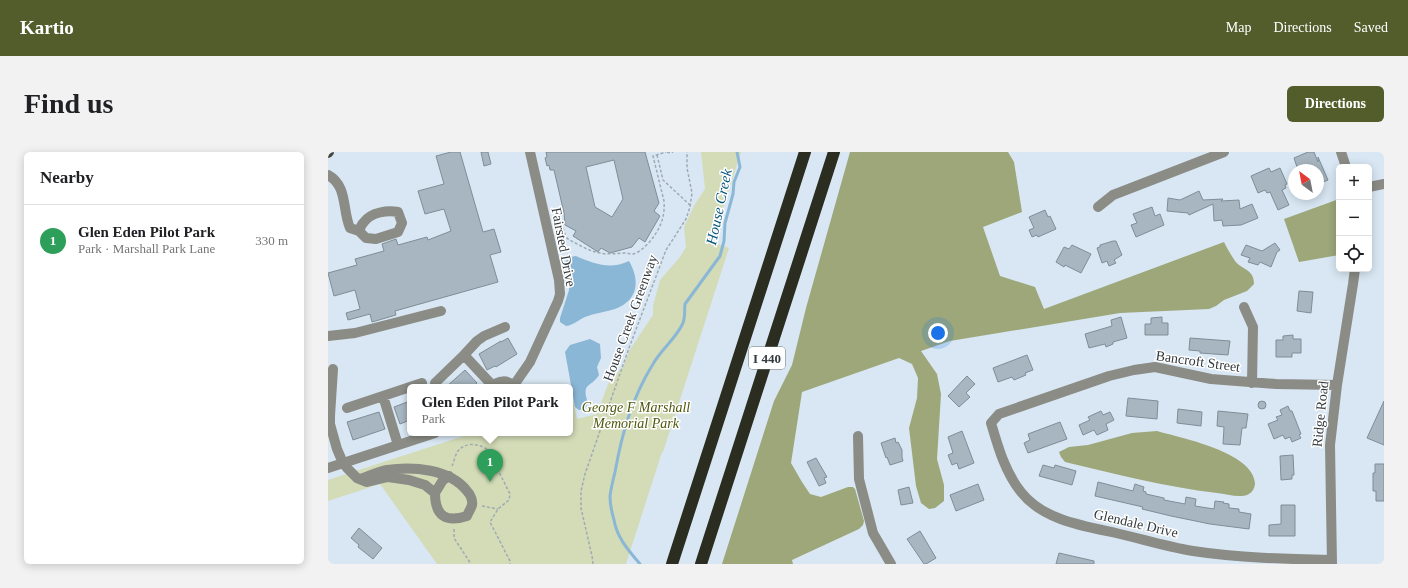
<!DOCTYPE html>
<meta charset="utf-8">
<style>
:root{--surface:#fff;--page:#f2f2f2;--text:#202124;--muted:#757577;--line:#e0e0e0;--accent:#535c2b}
body{margin:0;font-family:"Times New Roman",serif;background:var(--page);color:var(--text)}
.controls{position:absolute;right:12px;top:12px;display:grid;overflow:hidden;border-radius:6px;box-shadow:0 2px 10px #0003}
.controls button{width:36px;height:36px;display:grid;place-items:center;padding:0;border:0;border-bottom:1px solid var(--line);background:var(--surface);color:var(--text);font:20px sans-serif}
.compass{position:absolute;left:960px;top:12px;width:36px;height:36px;border-radius:50%;background:var(--surface);box-shadow:0 2px 10px #0003;rotate:328deg}
.you{position:absolute;left:610px;top:181px;width:14px;height:14px;margin:-10px;border:3px solid #fff;border-radius:50%;background:#1a73e8;box-shadow:0 0 0 6px #1a73e833}
.badge{display:grid;place-items:center;width:26px;height:26px;border-radius:50%;background:var(--accent);color:#fff;font-size:13px;font-weight:700}
.pin{position:absolute;translate:-50% -33px;filter:drop-shadow(0 1px 2px #0008)}
.pin::after{content:'';position:absolute;top:21px;width:14px;height:12px;background:inherit;clip-path:polygon(0 0,100% 0,50% 100%)}
.popup{position:absolute;left:79px;top:232px;width:166px;height:52px;box-sizing:border-box;display:grid;place-content:center;border-radius:6px;background:var(--surface);filter:drop-shadow(0 1px 3px #0005);font-size:13px;white-space:nowrap;color:var(--muted)}
.popup b{font-size:15px;color:var(--text)}
.popup::after{content:'';position:absolute;left:50%;top:100%;margin-left:-8px;border:8px solid transparent;border-top-color:var(--surface)}
.list{margin:0;padding:0;list-style:none}
h2{display:flex;justify-content:space-between;align-items:center;height:52px;margin:0;padding:0 16px;font-size:17px}
h2 small{font-size:13px;font-weight:400;color:var(--muted)}
.list li{display:grid;grid-template-columns:26px 1fr auto;gap:12px;align-items:center;box-sizing:border-box;height:72px;padding:0 16px;border-top:1px solid var(--line)}
.list b{display:block;font-size:15px;white-space:nowrap}
.list p{margin:0;font-size:13px;white-space:nowrap;color:var(--muted)}
.list em{font-size:13px;font-style:normal;color:var(--muted)}
.icon{flex:none;width:22px;height:22px;fill:none;stroke:currentColor;stroke-width:2;stroke-linecap:round;stroke-linejoin:round}
.map{position:relative;flex:none;width:1056px;height:412px;overflow:hidden;border-radius:6px}
header{display:flex;align-items:center;gap:24px;box-sizing:border-box;height:56px;padding:0 20px;background:var(--accent);color:#fff}
header strong{font-size:19px}
nav{display:flex;gap:22px;margin-inline-start:auto;font-size:14px}
.intro{display:flex;align-items:center;justify-content:space-between;box-sizing:border-box;height:96px;padding:0 24px}
h1{margin:0;font-size:28px}
.button{padding:10px 18px;border-radius:6px;background:var(--accent);color:#fff;font-size:14px;font-weight:700}
main{display:flex;gap:24px;padding:0 24px}
aside{flex:1;background:var(--surface);border-radius:6px;box-shadow:0 2px 10px #0003}
.map>svg:first-child{display:block}
.green{fill:#d3dbb7}
.forest{fill:#9da779}
.water{fill:#8bb7d6}
.lines{fill:none;stroke-linecap:round;stroke-linejoin:round}
.stream{stroke:#8bb7d6;stroke-width:3}
.building{fill:#a7b6c1;stroke:#7f8d98;fill-rule:evenodd}
.path{stroke:#9fabb4;stroke-width:1.5;stroke-dasharray:3 2;stroke-linecap:butt}
.minor{stroke:#8a8c85;stroke-width:10}
.major{stroke:#424539;stroke-width:10}
.highway{stroke:#2a2d20;stroke-width:12}
.labels{text-anchor:middle;stroke-width:3;stroke-linejoin:round;paint-order:stroke}
.shield{fill:#fff;stroke:#707477;stroke-width:1}
.shield-label{font-size:13px;font-weight:bold;fill:#33393d}
.street-label{font-size:14px;fill:#33393d;stroke:#fff}
.park-label{font-size:14px;font-style:italic;fill:#4d570b;stroke:#fff}
.water-label{font-size:15px;font-style:italic;fill:#03547c;stroke:#fff}
</style>
<header>
<strong>Kartio</strong>
<nav><a>Map</a><a>Directions</a><a>Saved</a></nav>
</header>
<div class="intro"><h1>Find us</h1><a class="button">Directions</a></div>
<main>
<aside>
<h2>Nearby<small></small></h2>
<ul class="list">
<li><span class="badge" style="background:#2e9e5b">1</span><div><b>Glen Eden Pilot Park</b><p>Park · Marshall Park Lane</p></div><em>330 m</em></li>
</ul>
</aside>
<div class="map">
<svg width="1056" height="412" viewBox="0 0 1056 412">
<rect width="100%" height="100%" fill="#d8e7f3"/>
<path class="green" d="M373 0H413L384 90 401 96 335 300H334L298 412H109L52 332 0 349V328L145 281H242V249L245 248 249 267 269 262 280 232 296 213 301 199 325 163V154L332 128 352 105 358 95 356 75 367 52 377 37Z"/>
<path class="forest" d="M522 0H680L686 10 694 60 655 75 672 124 707 135 716 157 896 90C899 96 903 103 907 109 914 118 926 117 926 132L919 139 896 148 888 154 881 157 792 161 622 189 593 199 609 222 613 242 609 307 616 333V349L607 356 601 357 593 351 588 334 581 276 589 246 590 226 584 212 571 206 474 240 463 311 474 330 482 342 493 345 520 335H525L527 337 536 369 535 373 531 377 464 408 465 412H394L446 249 464 213 478 156Z
M1011 47V103L971 110 956 67Z
M829 279C853 286 925 300 927 331 927 336 924 341 919 343 911 346 898 342 889 341 838 335 787 322 737 310L733 305 731 300 741 295 760 293 804 281Z"/>
<path class="water" d="M248 104C267 112 282 118 301 109 312 128 311 148 287 157 277 160 267 161 257 165 250 168 246 173 238 174L232 170V166L241 138V130L237 110 242 105Z
M262 187 272 192 273 206 269 215 271 223C263 236 253 230 260 251L257 257 251 258 247 255 237 200 242 193Z"/>
<g class="lines">
<path class="stream" d="M312 412C301 399 289 386 286 368 284 361 282 352 282 344 283 336 285 328 287 320 294 281 304 246 325 212 333 198 347 187 354 173 358 166 356 159 357 152L392 104 396 89 397 71 405 42 406 30 412 15 409 0"/>
</g>
<path class="building" d="M123 0H132L155 80 166 77 173 100 162 103 170 130 67 159 68 163 44 170 42 162 20 168 18 161 32 157 27 138 6 144 0 121 29 113 27 107 56 99 54 92 68 87 70 93 99 85 100 88 123 79 116 57 97 62 90 39 116 32 108 4Z
M153 0H160L163 12 156 14Z
M218 0H317L331 51 326 59 332 64 317 90 311 86 304 95 282 101 273 96 270 100 245 84 248 79 237 73 236 61 226 18H222L221 13 219 14 217 6 219 5ZM286 8 295 47 284 65 267 55 258 15Z
M980 0H986L990 10V5L1000 28 990 32V18H970L966 6Z
M941 16 943 20 952 16 959 32 957 33 958 36 954 38 961 53 950 58 942 40 939 41 937 38 930 41 923 24Z
M871 39 875 48 895 47 893 49 911 48 912 57 924 52 930 66 913 73 895 74 894 68 886 69 885 52 861 63 860 61 839 59 840 46 852 48Z
M824 55 827 64 832 62 836 73 808 85 803 73 809 71 805 62Z
M717 58 720 65 722 64 728 77 710 85 709 83 704 85 701 78 706 76 701 65Z
M785 89H788L794 103 786 108 788 111 781 114 779 109 774 111 769 96 772 95V93Z
M947 91 952 98 949 100 943 115 932 110 930 113 920 110 922 106 913 103 918 93 934 99Z
M744 93 763 102 753 121 737 113 736 115 728 110 736 95 741 97Z
M971 139 985 140 983 161 969 159Z
M793 165 799 186 785 190V192L778 195 777 192 761 196 757 182 784 174 783 168Z
M834 165V171H840V183H817V172H823V166Z
M965 183V187H973V201H964V205H948V188H955V184Z
M180 186 189 202 168 215 167 214 159 218 151 202 173 189V190Z
M862 186 902 189 900 203 872 201V199L861 198Z
M699 203 705 218 697 221 698 223 686 228 684 225 670 230 665 216Z
M137 218 149 231 145 235H118Z
M639 224 647 232 638 241 642 245 631 255 620 244Z
M800 246 830 249 829 267 798 264Z
M930 253a4 4 0 1 1 8 0a4 4 0 1 1-8 0Z
M82 249V268L72 272 66 255Z
M1056 249V293L1039 286Z
M960 254 962 259H964L973 282 971 283 973 286 964 290 962 285 957 287 955 283 946 287 940 272 950 268 948 265 954 263 952 258Z
M850 257 874 260 873 274 849 271Z
M773 259 775 263 782 260 786 268 778 272 780 278 769 283 766 278 755 283 751 273 762 268 760 265Z
M890 259 920 262 918 276H914L912 293 895 292 896 275 889 274Z
M51 260 57 277 25 288 19 270Z
M732 270 739 287 700 301 696 291 702 288 700 282Z
M634 279 646 311 631 317 629 311 624 313 620 303 625 301 620 285Z
M567 286 568 291 570 290 574 298V305L575 309 562 313 559 305 558 306 553 291Z
M965 303 966 323H964V327L953 328 952 304Z
M488 306 499 325 496 326 498 331 491 334 479 310Z
M1047 312H1056V349H1048V339H1045V321H1047Z
M715 313 726 316 727 313 748 319 744 333 711 324Z
M770 330 805 339 807 332 816 335 815 339 818 340V342L836 346V348L857 352 858 345 868 347 867 354 886 357 887 349 896 350 895 351 901 352V356L911 357V360L923 362 921 377 882 372 843 364 814 357 815 355 767 344Z
M650 332 656 348 628 359 622 343Z
M581 335 585 351 573 353 570 338Z
M953 353H967V384H941V373L953 372Z
M31 376 54 396 45 407 30 395 31 393 23 386Z
M592 379 608 406 598 412H596L579 387Z
M731 401 766 409V412H728Z"/>
<g class="lines">
<path class="path" d="M339 0 342 1 345 0
M329 3 335 28 363 54
M235 76 238 85 240 87C262 99 269 104 296 101 299 101 302 102 305 102 313 100 322 90 326 84 334 73 337 62 336 49L325 4 338 0
M124 314C126 310 127 303 130 299 138 289 152 292 160 298L182 342 181 348 170 357 162 370 182 409V412
M154 354 170 357
M126 377V386L143 412
M265 412 264 404 253 356V339L257 322 301 196 338 98 358 67 362 55 364 41 359 16V0"/>
<path class="minor" d="M1013 0 1018 15
M0 23C20 34 14 58 22 76L31 79 38 86 48 87 70 80 74 71 70 60C60 58 43 60 36 70 34 72 32 76 31 79
M1041 35 1056 32
M770 55 785 43 896 0
M916 155 925 175 924 231
M0 184 27 181 113 159
M136 203 164 233
M5 217 2 264V272L9 297 15 311 19 316 29 326 39 330 60 325 81 328 97 333 107 341C107 364 118 371 139 364 140 361 143 357 144 353 145 348 142 342 139 339 122 317 85 314 59 318 50 320 41 324 33 327
M107 231 136 203 149 189 156 184 177 175
M186 233 202 210 230 149 232 142 231 128 202 0
M163 235C170 228 180 227 187 235
M55 244 70 293
M19 256 94 231
M530 284 531 327 545 381 563 412
M0 316 107 281
M107 341 115 328 121 324
M1004 408C958 407 911 406 865 399 839 395 814 387 788 381 755 374 715 368 693 340 677 320 670 295 663 271L671 262 781 224 806 218 827 215 883 227 948 232 1009 233
M1004 412 1002 293 1009 233 1025 132 1027 117"/>
<path class="major" d="M0 1 1 0"/>
<path class="highway" d="M344 412 477 0
M373 412 506 0"/>
</g>
<g class="labels">
<rect class="shield" x="421" y="195" width="36" height="22" rx="3"/>
<g class="shield-label">
<text x="439" y="211">I 440</text>
</g>
<g class="street-label">
<text transform="translate(236 95) rotate(79)" y="5">Fairsted Drive</text>
<text transform="translate(302 166) rotate(-70)" y="5">House Creek Greenway</text>
<text transform="translate(870 209) rotate(8)" y="5">Bancroft Street</text>
<text transform="translate(992 262) rotate(-84)" y="5">Ridge Road</text>
<text transform="translate(808 371) rotate(13)" y="5">Glendale Drive</text>
</g>
<g class="park-label">
<text x="308" y="260">George F Marshall<tspan x="308" dy="16">Memorial Park</tspan></text>
</g>
<g class="water-label">
<text transform="translate(391 55) rotate(-78)" y="5">House Creek</text>
</g>
</g>
</svg>
<div class="controls">
<button>+</button>
<button>−</button>
<button><svg class="icon" aria-label="locate" viewBox="0 0 24 24"><circle cx="12" cy="12" r="6"/><path d="M12 2v4M12 18v4M2 12h4M18 12h4"/></svg></button>
</div>
<svg class="compass" viewBox="-18 -18 36 36"><path d="M0-13l5 13h-10z" fill="#e53935"/><path d="M0 13l5-13h-10z" fill="#757577"/></svg>
<div class="you"></div>
<div class="pin badge" style="left:162px;top:330px;background:#2e9e5b">1</div>
<div class="popup"><b>Glen Eden Pilot Park</b>Park</div>
</div>
</main>
